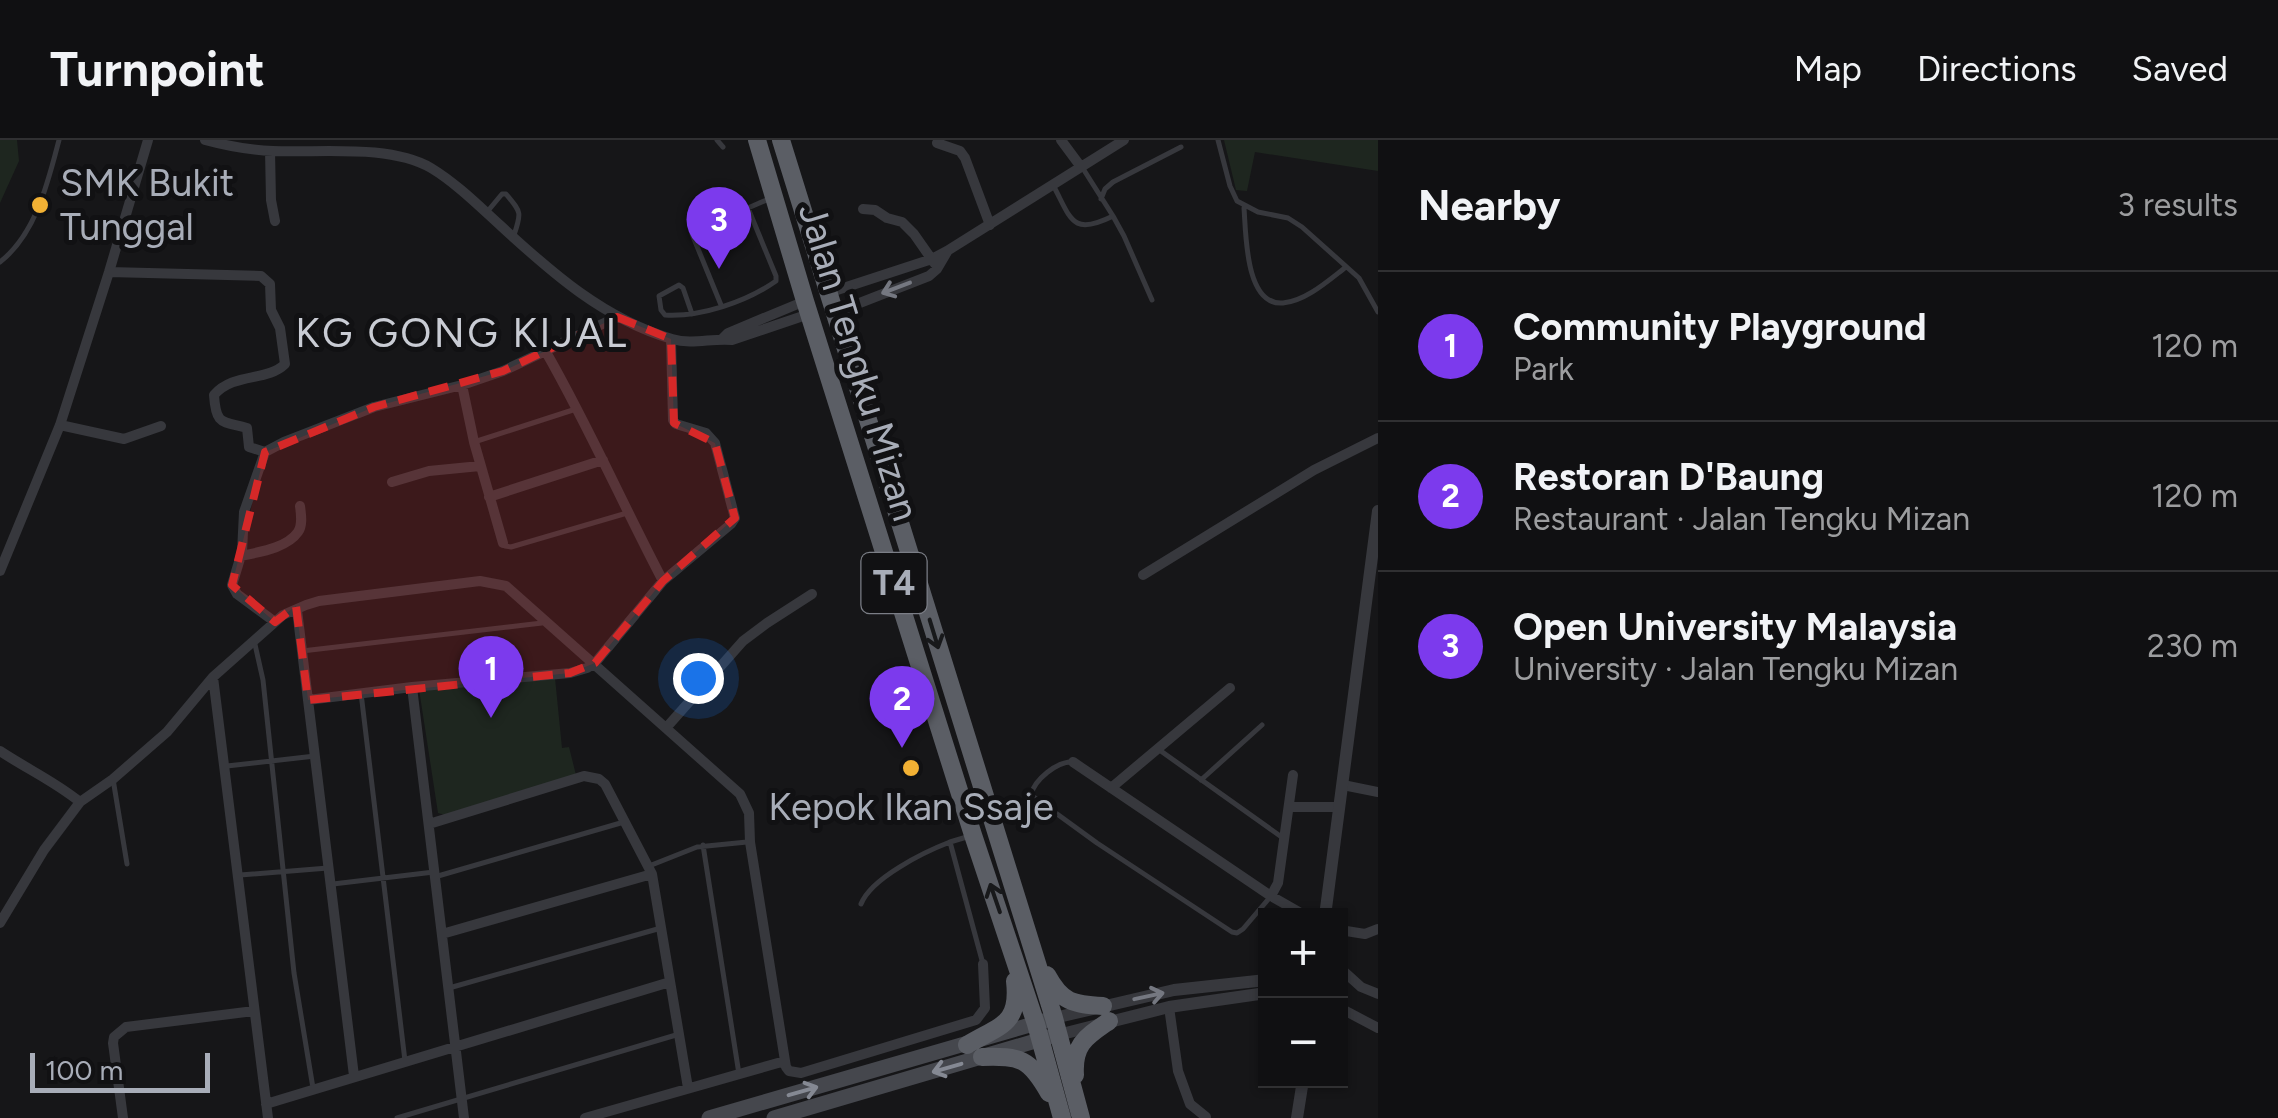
<!DOCTYPE html>
<meta charset="utf-8">
<style>
:root{--surface:#101012;--page:#19191b;--text:#f1f3f6;--muted:#9c9d9f;--line:#303032;--accent:#7c3aed}
body{margin:0;font-family:Figtree,sans-serif;background:var(--page);color:var(--text)}
.controls{position:absolute;right:30px;bottom:30px;display:grid;overflow:hidden;border-radius:0px;box-shadow:0 2px 8px #0004}
.controls button{width:90px;height:90px;display:grid;place-items:center;padding:0;border:0;border-bottom:2px solid var(--line);background:var(--surface);color:var(--text);font:50px sans-serif}
.scale{position:absolute;left:30px;bottom:25px;width:180px;box-sizing:border-box;padding-left:10px;border:5px solid #a8adb8;border-top:0;font-size:28px;line-height:35px;white-space:nowrap;color:#a8adb8;-webkit-text-stroke:8px #111113;paint-order:stroke}
.you{position:absolute;left:698px;top:538px;width:35px;height:35px;margin:-25px;border:8px solid #fff;border-radius:50%;background:#1a73e8;box-shadow:0 0 0 15px #1a73e833}
.badge{display:grid;place-items:center;width:65px;height:65px;border-radius:50%;background:var(--accent);color:#fff;font-size:32px;font-weight:700}
.pin{position:absolute;translate:-50% -82px;filter:drop-shadow(0 2px 5px #0008)}
.pin::after{content:'';position:absolute;top:52px;width:35px;height:30px;background:inherit;clip-path:polygon(0 0,100% 0,50% 100%)}
.list{margin:0;padding:0;list-style:none}
h2{display:flex;justify-content:space-between;align-items:center;height:130px;margin:0;padding:0 40px;font-size:42px}
h2 small{font-size:32px;font-weight:400;color:var(--muted)}
.list li{display:grid;grid-template-columns:65px 1fr auto;gap:30px;align-items:center;box-sizing:border-box;height:150px;padding:0 40px;border-top:2px solid var(--line)}
.list b{display:block;font-size:38px;white-space:nowrap}
.list p{margin:0;font-size:32px;white-space:nowrap;color:var(--muted)}
.list em{font-size:32px;font-style:normal;color:var(--muted)}
.map{position:relative;flex:none;width:1378px;height:978px;overflow:hidden}
header{display:flex;align-items:center;gap:60px;box-sizing:border-box;height:140px;padding:0 50px;background:var(--surface);border-bottom:2px solid var(--line)}
header strong{font-size:48px}
nav{display:flex;gap:55px;margin-inline-start:auto;font-size:35px}
main{display:flex}
aside{flex:1;background:var(--surface)}
.map>svg:first-child{display:block}
.green{fill:#1e261f}
.lines{fill:none;stroke-linecap:round;stroke-linejoin:round}
.service{stroke:#37383d;stroke-width:5}
.minor{stroke:#37383d;stroke-width:10}
.tertiary{stroke:#37383d;stroke-width:12}
.secondary{stroke:#45474d;stroke-width:15}
.trunk{stroke:#5b5e65;stroke-width:18}
.oneway{stroke:#757881}
.oneway2{stroke:#18191b}
.oneway3{stroke:#858993}
.marked{fill:#d62828;fill-opacity:0.2;stroke:#d62828;stroke-width:8;stroke-dasharray:20 12;stroke-linejoin:round}
.poi-dot{fill:#f2b134;stroke:#111113;stroke-width:4}
.labels{text-anchor:middle;stroke-width:10;stroke-linejoin:round;paint-order:stroke}
.shield{fill:#111113;stroke:#7b7e86;stroke-width:2.5}
.shield-label{font-size:35px;font-weight:bold;fill:#a8adb8}
.poi-label{font-size:38px;fill:#a8adb8;stroke:#111113;text-anchor:start}
.street-label{font-size:38px;fill:#a8adb8;stroke:#111113}
.neighbourhood-label{font-size:40px;letter-spacing:2.5px;fill:#c9ccd4;stroke:#111113}
</style>
<header>
<strong>Turnpoint</strong>
<nav><a>Map</a><a>Directions</a><a>Saved</a></nav>
</header>
<main>
<div class="map">
<svg width="1378" height="978" viewBox="0 0 1378 978">
<rect width="100%" height="100%" fill="#161618"/>
<path class="green" d="M0 0H17L19 21 0 63Z
M1224 0H1378V31L1255 12 1247 51 1236 50Z
M555 538 562 608 569 607 576 635 445 675 438 673 419 549Z"/>
<g class="lines">
<path class="service" d="M717 0 723 7
M1218 0 1230 46 1237 61 1258 72 1288 78 1302 87 1359 138 1378 172
M1053 45C1071 78 1071 97 1113 76L1082 27
M1101 59 1105 49 1113 42 1181 7
M1244 68C1246 93 1245 166 1283 163 1306 161 1329 140 1346 127
M487 72 502 54H506C521 72 522 72 514 95
M1113 76 1124 96 1152 160
M0 122C36 94 48 42 59 0
M721 165 692 94 694 85 741 66 748 68 771 58
M692 174 683 148 679 145 659 156 661 170 665 175C701 177 746 162 776 141V136L748 68
M474 302 576 269
M505 406 511 407 627 373
M254 500 263 540 294 833 313 948
M302 511 542 483
M361 553 405 921
M1158 609 1283 698
M1073 622C1057 621 1034 640 1031 655L1097 703 1232 792 1237 793 1243 789 1271 756
M227 626 315 616
M113 639 127 724
M1201 640 1262 585
M970 696 950 702 983 824
M703 705 739 934
M649 726 697 707 747 702
M240 735 328 728
M438 736 624 682
M333 744 434 732
M861 764C871 738 924 712 950 702
M449 848 661 788
M397 978 676 895"/>
<path class="minor" d="M205 0C227 6 249 10 273 11 320 13 389 4 431 28 456 43 480 67 501 86 552 133 604 179 672 199 693 205 711 198 732 200L809 174
M1061 0 1081 27
M937 3 960 11 965 18 990 85
M270 11 271 60 275 81
M863 69 875 70 887 78 902 82 914 94 935 124
M109 132 261 136 270 144 271 170 280 188 285 224C267 242 234 232 214 255 216 286 222 281 247 288L249 307 265 312 284 302 374 267 462 245 503 231 617 177
M828 153 932 119 947 111 1124 0
M834 173 929 136 937 129 947 112
M722 199 728 193 805 161
M546 212C589 287 623 365 663 441
M462 245 474 302 503 403
M60 285 124 299 161 286
M265 312 244 372 242 412 232 445 237 454 275 482
M392 342 429 331 480 326
M489 357 603 320
M241 416C259 412 287 408 298 392 303 385 301 374 300 366
M0 431 60 285 109 132 148 0
M1143 435 1314 330 1378 298
M297 470 354 936
M412 547 464 978
M308 560 412 547 570 533 587 528 595 523 663 441 731 384 735 378 715 303 706 293 676 284 673 280 671 199
M666 588 743 501 767 483 812 454
M0 611C27 629 54 641 80 662L44 710 0 783
M1073 622 1271 756 1306 776
M1343 645 1378 652
M1111 648 1230 548
M80 662 113 639 167 592 213 537
M1290 667H1340
M429 684 584 636 599 639 605 644 652 734 688 948
M1271 756 1278 743 1293 635
M1340 790 1365 794 1378 789
M442 794 652 734
M1340 828 1361 847 1378 854
M1169 867 1178 931 1190 964 1206 977
M1340 868 1378 888
M266 964 670 842
M123 978 113 903 114 897 126 887 254 871
M268 978 213 537 283 475 306 465 319 461 480 441 506 446 740 654 749 673 750 702 786 927 789 931 801 933 976 880 985 868 983 824
M585 978 785 921"/>
<path class="tertiary" d="M1325 776 1378 371
M1054 878 1174 850 1266 840
M1058 895 1169 867 1266 853
M1297 978 1303 940"/>
<path class="secondary" d="M709 978 1054 878
M774 978 1049 897"/>
<path class="trunk" d="M757 0 805 161 973 695 1036 884 1062 978
M781 0 1054 878 1081 978
M1047 835C1062 863 1073 864 1103 866
M967 905C1000 885 1020 885 1015 841
M982 917C1021 916 1029 918 1049 953
M1075 935C1073 904 1086 897 1109 881"/>
</g>
<defs><path id="oneway-shaft" d="M-6 0H5M1.5-3L5.5 0L1.5 3" fill="none" stroke-width="1.6" stroke-linecap="round" stroke-linejoin="round" transform="scale(2.5)"/></defs>
<g class="oneway">
<use href="#oneway-shaft" transform="translate(896 148) rotate(159)"/>
<use href="#oneway-shaft" transform="translate(1149 856) rotate(-12)"/>
</g>
<g class="oneway2">
<use href="#oneway-shaft" transform="translate(934 494) rotate(73)"/>
<use href="#oneway-shaft" transform="translate(995 758) rotate(-109)"/>
</g>
<g class="oneway3">
<use href="#oneway-shaft" transform="translate(947 928) rotate(164)"/>
<use href="#oneway-shaft" transform="translate(803 951) rotate(-16)"/>
</g>
<path class="marked" d="M617 177 671 199 674 283 715 303 735 378 663 441 595 523 570 533 308 560 296 466 275 482 232 445 265 312 374 267 503 231Z"/>
<g class="poi-dot">
<circle cx="40" cy="65" r="10"/>
<circle cx="911" cy="628" r="10"/>
</g>
<g class="labels">
<rect class="shield" x="861.5" y="413" width="65" height="60" rx="8"/>
<g class="shield-label">
<text x="894" y="455">T4</text>
</g>
<g class="poi-label">
<text x="60" y="56">SMK Bukit<tspan x="60" dy="44">Tunggal</tspan></text>
<text x="911" y="680" text-anchor="middle">Kepok Ikan Ssaje</text>
</g>
<g class="street-label">
<text transform="translate(859 222) rotate(73)" y="13">Jalan Tengku Mizan</text>
</g>
<g class="neighbourhood-label">
<text x="462" y="207">KG GONG KIJAL</text>
</g>
</g>
</svg>
<div class="controls">
<button>+</button>
<button>−</button>
</div>
<div class="scale">100 m</div>
<div class="you"></div>
<div class="pin badge" style="left:491px;top:578px">1</div>
<div class="pin badge" style="left:902px;top:608px">2</div>
<div class="pin badge" style="left:719px;top:129px">3</div>
</div>
<aside>
<h2>Nearby<small>3 results</small></h2>
<ul class="list">
<li><span class="badge">1</span><div><b>Community Playground</b><p>Park</p></div><em>120 m</em></li>
<li><span class="badge">2</span><div><b>Restoran D'Baung</b><p>Restaurant · Jalan Tengku Mizan</p></div><em>120 m</em></li>
<li><span class="badge">3</span><div><b>Open University Malaysia</b><p>University · Jalan Tengku Mizan</p></div><em>230 m</em></li>
</ul>
</aside>
</main>
